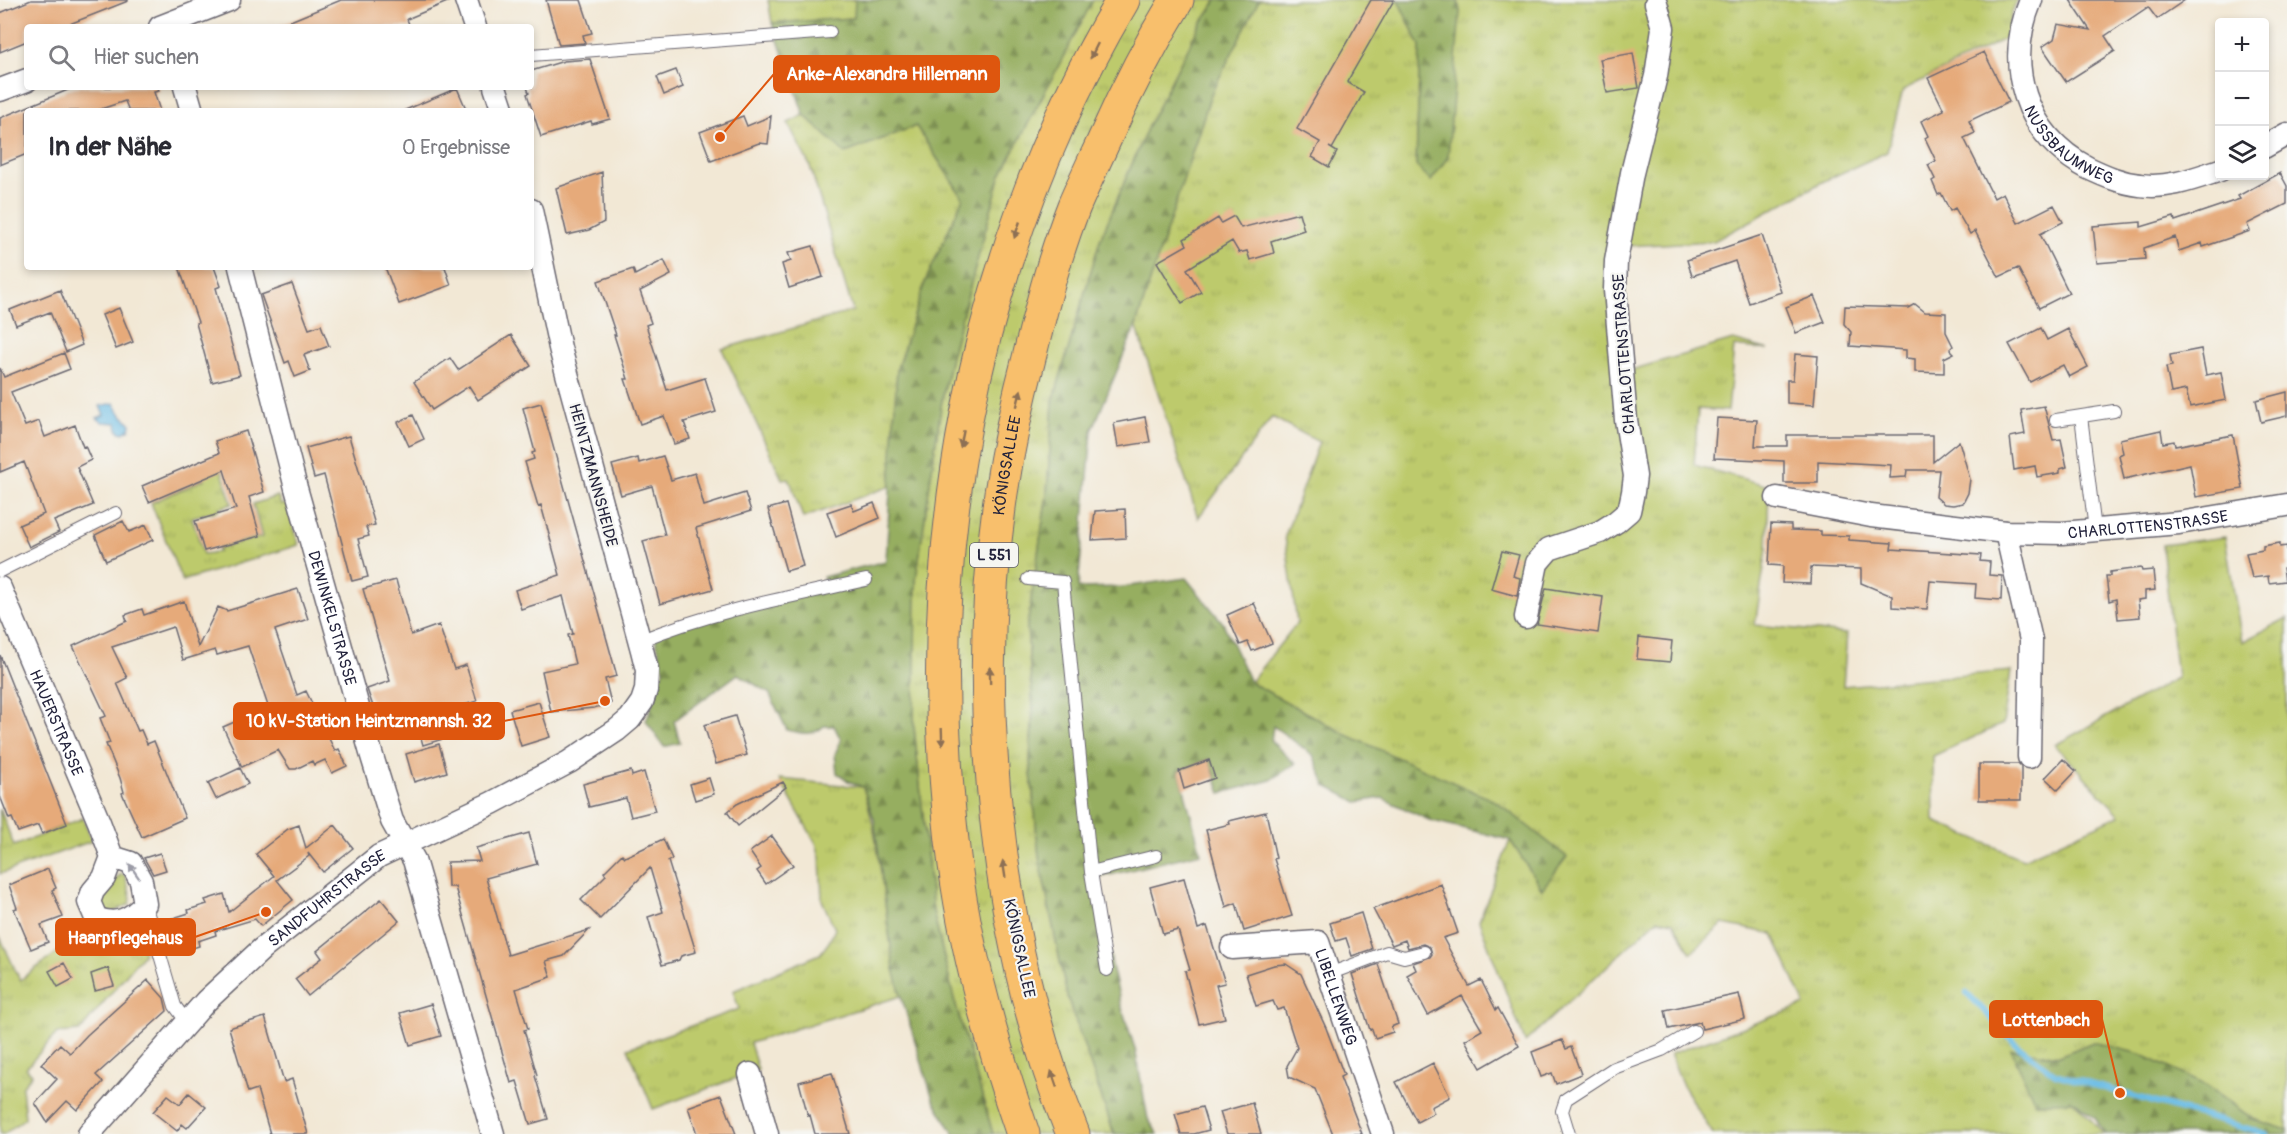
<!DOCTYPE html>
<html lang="de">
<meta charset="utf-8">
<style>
:root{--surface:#fff;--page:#f2f2f3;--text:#2b2b33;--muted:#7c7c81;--line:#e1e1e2}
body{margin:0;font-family:Pangolin,sans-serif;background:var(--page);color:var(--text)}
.controls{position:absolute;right:18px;top:18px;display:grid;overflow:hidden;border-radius:6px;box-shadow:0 3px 9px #0003}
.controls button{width:54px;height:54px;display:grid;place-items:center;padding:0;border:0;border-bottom:2px solid var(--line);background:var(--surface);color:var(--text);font:30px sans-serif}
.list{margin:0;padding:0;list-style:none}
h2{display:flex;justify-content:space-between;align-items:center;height:78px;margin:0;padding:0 24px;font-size:26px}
h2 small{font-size:20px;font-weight:400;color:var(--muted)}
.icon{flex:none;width:33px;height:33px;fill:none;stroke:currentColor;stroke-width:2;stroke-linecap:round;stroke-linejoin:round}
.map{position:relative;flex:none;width:2287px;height:1134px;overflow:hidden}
.search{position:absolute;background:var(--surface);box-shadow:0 3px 9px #0003;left:24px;top:24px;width:510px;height:66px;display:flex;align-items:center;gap:15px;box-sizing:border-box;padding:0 21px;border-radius:6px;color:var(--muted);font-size:22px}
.panel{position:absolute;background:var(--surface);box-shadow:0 3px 9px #0003;left:24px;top:108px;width:510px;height:162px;border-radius:6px}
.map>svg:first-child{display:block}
.grass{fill:url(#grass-tufts);stroke:#707654;stroke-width:1.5}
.forest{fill:url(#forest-firs);stroke:#5c684e;stroke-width:1.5}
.water{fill:#69bce5;stroke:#466f90;stroke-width:1.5}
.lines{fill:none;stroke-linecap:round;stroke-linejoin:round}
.stream{stroke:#69bce5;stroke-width:6}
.building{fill:#e6aa7a}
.lane-casing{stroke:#6b6771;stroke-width:14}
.street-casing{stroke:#6b6771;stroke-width:25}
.primary-casing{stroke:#6b6771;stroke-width:35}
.lane{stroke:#fff;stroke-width:12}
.street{stroke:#fff;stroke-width:22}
.primary{stroke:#f8bf6c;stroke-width:33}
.oneway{fill:#8d7054}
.oneway2{fill:#9c9ca7}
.labels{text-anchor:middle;stroke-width:4.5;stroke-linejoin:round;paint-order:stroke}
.shield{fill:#f6f6f2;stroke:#626272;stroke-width:1.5}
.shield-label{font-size:15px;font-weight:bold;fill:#22223b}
.street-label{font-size:16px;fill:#22223b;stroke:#f6f6f2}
.leader{fill:none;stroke:#de560e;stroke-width:2}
.callout-dot{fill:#de560e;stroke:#f6f6f2;stroke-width:2}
.callout{fill:#de560e;stroke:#de560e;stroke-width:2}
.callout-label{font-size:18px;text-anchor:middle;font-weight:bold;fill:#fff}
</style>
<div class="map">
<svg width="2287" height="1134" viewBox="0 0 2287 1134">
<defs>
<pattern id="grass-tufts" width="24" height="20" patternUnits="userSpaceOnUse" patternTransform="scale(1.5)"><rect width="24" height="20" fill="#bdca6c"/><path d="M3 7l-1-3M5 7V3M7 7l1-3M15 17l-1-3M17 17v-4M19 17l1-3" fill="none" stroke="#a2ad5e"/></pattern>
<pattern id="forest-firs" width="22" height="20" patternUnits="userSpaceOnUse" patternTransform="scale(1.5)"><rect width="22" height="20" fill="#96ae60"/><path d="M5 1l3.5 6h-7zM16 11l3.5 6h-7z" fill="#7a8d50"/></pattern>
</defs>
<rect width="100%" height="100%" fill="#f6f6f2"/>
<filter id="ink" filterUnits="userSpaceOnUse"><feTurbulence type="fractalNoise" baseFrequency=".0167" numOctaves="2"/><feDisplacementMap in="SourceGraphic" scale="12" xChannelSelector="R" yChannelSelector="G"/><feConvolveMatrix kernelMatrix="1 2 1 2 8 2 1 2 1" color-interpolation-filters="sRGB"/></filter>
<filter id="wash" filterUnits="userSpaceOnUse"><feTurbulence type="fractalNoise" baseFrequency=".008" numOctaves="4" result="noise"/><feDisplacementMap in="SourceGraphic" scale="24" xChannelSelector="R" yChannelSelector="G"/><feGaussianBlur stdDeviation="1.35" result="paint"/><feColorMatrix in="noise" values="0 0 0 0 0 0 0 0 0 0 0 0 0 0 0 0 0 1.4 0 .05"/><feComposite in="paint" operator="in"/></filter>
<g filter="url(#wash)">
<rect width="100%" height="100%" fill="#f2e8d5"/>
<path class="grass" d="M768 0H855V18L772 23Z
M1093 0H1217L1200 25 1149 124 1100 240 1053 402 1047 494 1027 627 1033 708 1030 761 1039 857 1067 996 1114 1134H993L954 999 933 912 914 727 916 579 942 400 951 356 1000 177Z
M1259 0H1398L1420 46 1416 166 1460 12 1458 0H2017L2011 16 2006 38 1903 90 1887 152 1826 180 1714 241 1628 246 1624 289 1628 371 1733 340 1769 350 1734 346 1728 411 1698 409 1694 465 1769 486 1767 548 1755 625 1847 634 1843 686 2011 671 2003 724 1933 756 1934 821 2023 859 2120 815 2055 745 2177 678 2162 545 2225 537 2242 642 2287 618V1130L2253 1119 2207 1086 2093 1042 2059 1056 2012 1049 2074 1101 2104 1134H1713L1684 1088 1670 1054 1805 1005 1773 934 1723 924 1691 953 1673 922 1658 919 1525 1042 1479 921 1510 840 1542 888 1566 856 1250 682 1297 623 1285 536 1319 442 1272 417 1198 518 1136 325 1211 94Z
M804 115 846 153 916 126 963 198 925 282 897 369 891 486 803 518 789 478 782 479 722 349 853 311 810 166 788 123Z
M219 462 232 504 218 508V511L192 517 203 554 219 552 218 548 262 537 253 504 278 496 281 505 287 503 299 545 182 581 151 503 205 479 200 468Z
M779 779 863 787C885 855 883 927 901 996L750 1043 758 1070 653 1109 628 1048 739 1009 733 991 820 954 829 942 835 929 822 900 820 857 816 843Z
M0 809 14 846 83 818 92 841 0 874Z
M121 874 125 875 131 898 130 904 110 914 103 913 98 901 109 884Z
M86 931 138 934 144 953 80 1031 57 1033 26 1068 32 1074 22 1087 25 1118 4 1134H0V937L20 980Z"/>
<path class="forest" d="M855 0H1093L1000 177 951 356 942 400 916 579 914 727 933 912 954 999 993 1134H954L933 1099 901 996 894 969 874 819 863 787 848 781 837 773 835 754 841 740 834 726H824C812 737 801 733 787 730L769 693 738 674 674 721 680 743 664 747 646 721 664 670 653 630 825 583 823 577 886 561 897 369 925 282 963 198 916 126 845 153 804 115 772 23 854 18Z
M1217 0H1259L1211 94 1136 325 1092 431 1078 588 1123 587 1186 578 1223 623 1250 682 1347 735 1497 802 1567 857 1542 889 1510 840 1429 820 1382 798 1357 802 1326 786 1313 755 1273 726 1271 741 1295 764 1271 780 1221 793 1209 759 1179 771 1201 853 1097 878 1112 966 1121 1005 1135 1049 1148 1119 1158 1134H1114L1067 996 1039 857 1030 761 1033 708 1027 627 1047 494 1053 402 1100 240 1149 124 1200 25Z
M1398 0H1458L1460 12 1448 157 1431 181 1416 166 1420 46Z
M2093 1042 2140 1054 2207 1086 2253 1119 2287 1130V1134H2105L2095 1118 2074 1101 2035 1103 2011 1049 2059 1056Z"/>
<path class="water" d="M114 403 119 412 131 424 130 429 123 433 118 431 117 423 102 422 97 418 104 415 100 406Z"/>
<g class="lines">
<path class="stream" d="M1967 993 2015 1043 2055 1074 2266 1134"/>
</g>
<g id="blocks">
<path class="building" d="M31 0H128V1L62 27H27V41L0 52V13Z
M341 0H452L407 19 410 27H276Z
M546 0H581L592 33 583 35 585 43 559 45Z
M1371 0H1394L1347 82 1364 92 1332 149 1329 147 1337 152 1329 167 1312 157 1320 142 1297 129Z
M2070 0H2185L2157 19 2148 7 2105 36 2115 51 2066 82 2042 47 2054 39 2058 24 2090 30Z
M1984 52 2009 102 1969 121 1975 133 1964 138 1994 198 2003 193 2018 223 2054 205 2063 222 2040 234 2069 293 2039 308 2018 268 1999 277 1975 231 1970 234 1955 208 1950 211 1941 193 1938 195 1932 181 1935 179 1928 165 1936 161 1925 138 1928 136 1921 121 1944 110 1928 78Z
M1633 53 1639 88 1607 93 1600 59Z
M590 59 610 119 592 124 591 121 541 137 527 94 529 93 527 87H531V71L564 61Z
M676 70 683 87 664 95 657 77Z
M75 87H158L159 91 154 92 160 111H129L125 101 95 111H27V154L0 165V118Z
M457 88 467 111H403Z
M743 116 747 126 771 116 768 144 759 143 711 161 700 132Z
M602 172 604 222 589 230 567 235 556 188Z
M2280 173 2287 186V204L2247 224 2250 231 2203 247 2202 243 2179 251 2175 237 2144 248 2145 259 2097 263 2093 226 2141 222V227L2174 217 2175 221 2240 199 2238 196Z
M1299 213 1304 230 1271 241 1274 253 1250 260 1247 251 1239 253 1232 241 1187 269 1201 292 1182 303 1157 262 1187 245 1184 239 1218 218 1221 223 1234 216 1241 228Z
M1762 235 1781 292 1749 303 1735 261 1692 276 1687 260Z
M813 246 823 277 789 288 782 264 791 261 788 253Z
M664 260 671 275 640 291 651 323 646 325 667 390 705 378 716 412 684 422 690 439 674 444 664 416 640 424 625 379H628L614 335H616L598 281 633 269 635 275Z
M179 267H214L221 286 216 288 240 375 212 382 196 323 198 322Z
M385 267H445L451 285 399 304Z
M292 284 309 329 321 325 329 346 304 355 310 371 295 377 289 361 285 363 261 295Z
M60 290 82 345 66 352 50 312 16 325 10 310Z
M1814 296 1825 322 1796 333 1786 307Z
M1915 304 1925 312 1946 313V332L1953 346 1950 349 1954 353 1944 358V373L1915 372V359L1906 358V350L1850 346 1851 332 1844 324 1845 306 1908 308Z
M119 308 133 342 116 349 102 315Z
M2041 328 2047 340 2068 329 2088 367 2069 377 2063 365 2030 382 2009 344Z
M511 335 531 366 478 400 469 386 432 410 414 382 450 358 458 370Z
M2201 349 2206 375 2221 372 2226 400 2190 407 2186 390 2171 393 2166 367 2172 366 2170 355Z
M64 353 70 369 11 392 25 426 39 421 45 437 75 425 83 447 85 446 91 460 77 467 93 505 54 521 59 532 29 547 19 525 44 514 24 462 0 472V368L4 377Z
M1795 354 1818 356 1814 405 1787 403V380H1793Z
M2287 392V416L2261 422 2256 400Z
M541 403 617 676 605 679 611 703 594 708 551 712 542 671 575 664 568 635 573 634 563 596 521 609 515 590 560 575 541 505 538 506 525 462 534 459 532 453 535 452 523 408Z
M2044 406 2053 440 2061 439 2067 467 2060 469V473L2037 477 2035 466 2014 470 2010 437 2025 434 2021 410Z
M413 415 424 439 409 446 398 422Z
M1145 417 1150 442 1118 447 1114 423Z
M1717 418 1757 420 1755 446H1787V435H1933V462L1959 441 1970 479 1968 493 1963 503 1953 505 1944 504 1936 497 1939 470H1907L1906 477 1890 478 1891 465 1818 461V483H1784V461L1714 458Z
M2161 430 2163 443 2174 441 2175 446 2233 435 2243 489 2196 497 2190 464 2124 479 2119 455 2123 453 2120 439Z
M246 431 264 492 249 497 260 536 204 551 195 521 236 509 224 470 149 502 142 486 219 453 215 441Z
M349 436 375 525 366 527 369 536 358 539 368 577 352 581 324 475 314 478 306 448Z
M663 456 671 480 695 473 704 506 745 493 751 511 696 528 713 589 660 604 643 541 665 535 652 486 621 495 612 465 638 458 639 463Z
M874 503 880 518 836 537 827 512 851 504 854 511Z
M786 504 803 566 786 571 768 509Z
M1125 509 1126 538 1092 540 1095 511Z
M123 521 129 532 146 525 153 540 106 561 95 535Z
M1771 524 1791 525V530L1821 531V535L1849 536V540L1892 543 1891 549 1981 555 1980 561 1990 562 1989 575 2002 576 2001 600 1975 598 1976 584 1930 581 1927 609 1892 607V596L1861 583V569L1811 567 1810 584 1782 583 1783 566 1769 565Z
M2280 543V547L2287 546V567L2283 568 2285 581 2269 583 2268 576 2252 578 2246 553 2263 550V546Z
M1502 551 1519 555 1513 576 1520 578 1517 596 1491 589Z
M2141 568 2142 571 2153 570 2155 590 2145 591V599L2138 600 2140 617 2118 619 2116 599 2109 601 2106 576H2110V572Z
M396 580 411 635 439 625 454 669 466 665 477 701 442 712 449 737 423 745 413 710 378 721 367 689 390 681 363 589Z
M1546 588 1603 597 1598 633 1537 624Z
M298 589 308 619 275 630 297 695 306 691 335 751 339 749 347 766 332 773 325 760 314 765 312 761 296 769H290L278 750 242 767 223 727 239 720 240 723 269 709 248 646 217 655 215 650 183 660 173 627 112 647 127 678 117 683 138 731 141 730 147 744 154 741 185 818 142 837 122 793 124 792 120 778 106 744 110 743 100 718 106 716 73 646 127 621 125 615 142 609 144 615 184 601 198 647 218 607 227 611Z
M1254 603 1272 643 1252 651 1248 642 1240 645 1227 615Z
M1639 637 1672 641 1670 662 1637 659Z
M0 655 67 824 42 834 38 825 18 832 12 818 9 819 0 796Z
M539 702 550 737 521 746 510 710Z
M735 716 747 755 716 764 704 725Z
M439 744 447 772 414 782 406 754Z
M2063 759 2076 771 2058 790 2045 778Z
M1209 760 1215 778 1184 789 1179 771Z
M1979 764H2018L2021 767V800H1979Z
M240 768 248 784 216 799 208 783Z
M631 771 632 776 644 772 655 811 631 817 626 798 589 807 583 784Z
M709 778 714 794 695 800 690 784Z
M783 782 786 787 738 826 727 812 737 804Z
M1266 812 1276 858 1274 859 1292 916 1244 931 1236 903 1226 907 1206 830 1230 824 1229 821Z
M299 825 306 848 335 825 353 848 323 872 308 853 309 856 277 880 293 900 261 926 255 919 215 931 216 935 198 941 199 946 180 952 170 919 189 913 188 910 207 904 205 900 224 894 229 912 274 876 256 854 288 829Z
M529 833 537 864 486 878 508 955 589 930 564 956 546 961 551 977 516 989 528 1029 524 1030 537 1075 535 1076 548 1119 530 1124 517 1081 511 1083 455 887H448L447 862 480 861 476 848Z
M772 836 793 865 766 884 757 871 761 868 750 852Z
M663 839 672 859 668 861 696 952 681 956 679 960 662 965 648 917 663 912 650 868 600 919 581 900 606 875 604 872 622 854 625 857Z
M160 853 166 870 153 874 144 858Z
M48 869 56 888 52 890 63 917 41 925 48 942 31 949 14 909 17 908 9 885Z
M1184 878 1198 929 1207 926 1225 983 1216 985 1225 1018 1199 1024 1185 971 1190 970 1178 930 1163 934 1150 887Z
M1441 884 1458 933 1443 938 1469 986 1481 980 1496 1010 1498 1008 1519 1046 1481 1068 1465 1040 1482 1030 1462 996 1428 1015 1407 975 1416 970 1413 963 1430 957 1432 954 1430 947 1423 944 1408 948 1405 940 1392 945 1373 909Z
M381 899 399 921 308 996 295 979 322 958 317 951Z
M1361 913 1372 949 1352 956 1346 938 1336 941 1330 923Z
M64 963 73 979 58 987 49 971Z
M1286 964 1301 974 1326 1028 1344 1075 1340 1077 1362 1134H1333L1315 1089 1289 1077 1287 1066 1297 1048 1284 1008 1277 1010 1273 1001 1256 1006 1246 974 1274 965Z
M1378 964 1398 1024 1391 1027 1393 1032 1375 1038 1372 1029 1370 1030 1352 974Z
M108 968 114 986 95 991 91 974Z
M148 980 164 998 167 1011 96 1075 103 1082 77 1110 67 1101 47 1122 35 1103 57 1079 41 1064 60 1044 70 1053 87 1035Z
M1739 994 1745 1019 1702 1029 1700 1022 1669 1029 1665 1010Z
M431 1004 441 1036 410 1045 400 1013Z
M265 1017 284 1082 292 1079 308 1134H270L257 1089 248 1092 229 1028Z
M1562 1040 1566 1049 1571 1047 1581 1074 1556 1084 1552 1073 1541 1077 1532 1052Z
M1433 1063 1450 1097 1431 1107 1434 1113 1417 1122 1396 1082Z
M832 1073 850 1134H815L810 1115 808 1116 799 1082Z
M189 1093 206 1107 187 1128 182 1124 177 1131 153 1112 168 1095 180 1104Z
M721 1095 736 1134H697L688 1107Z
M1252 1103 1261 1134H1227L1220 1112Z
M1202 1107 1209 1130 1194 1134H1181L1175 1114Z"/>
</g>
</g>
<g filter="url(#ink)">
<use href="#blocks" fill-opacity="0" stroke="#6b6771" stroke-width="1.5"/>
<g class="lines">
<g class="lane-casing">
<path id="lane" d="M531 55 830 32
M2081 416 2095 530
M2056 420 2114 411
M0 571 116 513
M1028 579 1063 582 1091 872 1107 970
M639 641C712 611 790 597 866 580
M1091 872 1156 856
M145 904 175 1006 186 1021
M1329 974 1387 952 1404 957 1424 952
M1569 1134 1562 1111 1566 1099 1614 1068 1662 1050 1694 1031"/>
</g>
<g class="street-casing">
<g id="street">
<path d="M466 0 475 27"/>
<path id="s1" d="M2031 0C2004 65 2024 134 2088 168 2105 176 2121 183 2140 185 2168 189 2193 179 2220 170"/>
<path d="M160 27 229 0"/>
<path d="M185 87 192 111"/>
<path d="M495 87 503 111"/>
<path d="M0 90 27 80"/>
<path d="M2264 147 2287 134"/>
<path id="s2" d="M240 267 296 488 371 753 392 821 414 860 493 1134"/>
<path id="s3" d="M1777 498 1871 516 2006 532 2062 533 2179 523 2287 505"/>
<path d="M2006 532 2031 640 2029 757"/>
<path id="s4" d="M0 588 99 822 112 857 104 878 93 891 89 902 96 918C116 927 131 919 145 904L141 881 131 863 112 857"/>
<path d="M1526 617 1537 563 1549 549 1600 532 1616 522 1629 511 1633 492 1635 476 1626 420 1615 290 1616 261 1632 173 1656 76 1663 28 1656 3"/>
<path id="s5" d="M1232 948 1318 942 1383 1134"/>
<path d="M750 1074 767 1134"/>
<path id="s6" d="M89 1134 206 1001 262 949 379 856 492 803 569 762 617 730 630 719 642 702 646 690 647 670 642 650 560 348 531 210"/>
</g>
</g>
<g class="primary-casing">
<g id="primary">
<path d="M1023 1134C993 1047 967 957 955 865 916 566 968 261 1123 0"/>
<path id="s7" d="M1073 1134C995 942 971 698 1001 493 1008 446 1018 400 1030 354 1042 305 1055 254 1074 206 1084 183 1095 160 1106 136 1127 89 1150 44 1177 0"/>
</g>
</g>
<use href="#lane" class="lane"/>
<use href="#street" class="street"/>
<use href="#primary" class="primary"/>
</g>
<defs><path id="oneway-solid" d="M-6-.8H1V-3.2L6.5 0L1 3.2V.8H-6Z" transform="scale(1.5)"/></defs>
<g class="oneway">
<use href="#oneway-solid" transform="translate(1094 51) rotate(116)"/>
<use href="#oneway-solid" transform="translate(1017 230) rotate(109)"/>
<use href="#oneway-solid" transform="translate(1019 398) rotate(-76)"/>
<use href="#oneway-solid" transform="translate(962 439) rotate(101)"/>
<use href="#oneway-solid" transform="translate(990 675) rotate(-91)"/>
<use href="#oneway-solid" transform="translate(942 737) rotate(88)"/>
<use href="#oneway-solid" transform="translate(1004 869) rotate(-99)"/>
<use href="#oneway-solid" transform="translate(1054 1079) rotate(-109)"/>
</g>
<use class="oneway2" href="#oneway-solid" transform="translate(134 871) rotate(-125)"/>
</g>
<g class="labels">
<rect class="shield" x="970" y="543" width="48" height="24" rx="4.5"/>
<g class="shield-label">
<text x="994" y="560">L 551</text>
</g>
<g class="street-label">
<text dy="6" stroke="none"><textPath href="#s1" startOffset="166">NUSSBAUMWEG</textPath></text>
<text transform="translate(1623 354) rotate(-94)" y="6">CHARLOTTENSTRASSE</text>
<text dy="6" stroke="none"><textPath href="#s7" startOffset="680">KÖNIGSALLEE</textPath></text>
<text transform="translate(594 475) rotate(75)" y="6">HEINTZMANNSHEIDE</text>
<text dy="6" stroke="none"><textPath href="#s3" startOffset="374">CHARLOTTENSTRASSE</textPath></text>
<text dy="6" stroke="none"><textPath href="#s2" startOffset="363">DEWINKELSTRASSE</textPath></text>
<text dy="6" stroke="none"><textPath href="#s4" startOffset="146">HAUERSTRASSE</textPath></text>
<text dy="6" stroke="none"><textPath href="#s6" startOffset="336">SANDFUHRSTRASSE</textPath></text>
<text transform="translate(1020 948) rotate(78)" y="6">KÖNIGSALLEE</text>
<text dy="6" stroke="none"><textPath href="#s5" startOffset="144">LIBELLENWEG</textPath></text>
</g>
</g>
<path class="leader" d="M720 137L774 74M605 701L504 721M266 912L195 937M2120 1093L2102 1019"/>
<g class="callout-dot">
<circle cx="720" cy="137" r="6"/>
<circle cx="605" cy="701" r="6"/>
<circle cx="266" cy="912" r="6"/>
<circle cx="2120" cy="1093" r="6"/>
</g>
<g class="callout">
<rect x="774" y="56" width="225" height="36" rx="6"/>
<rect x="234" y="703" width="270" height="36" rx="6"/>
<rect x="56" y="919" width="139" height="36" rx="6"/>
<rect x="1990" y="1001" width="112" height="36" rx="6"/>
</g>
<g class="callout-label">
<text x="887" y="80">Anke-Alexandra Hillemann</text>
<text x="369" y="727">10 kV-Station Heintzmannsh. 32</text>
<text x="125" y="944">Haarpflegehaus</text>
<text x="2046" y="1026">Lottenbach</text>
</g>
</svg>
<div class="controls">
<button>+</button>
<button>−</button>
<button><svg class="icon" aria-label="layers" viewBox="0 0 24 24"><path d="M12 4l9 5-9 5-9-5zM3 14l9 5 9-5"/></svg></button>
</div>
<div class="search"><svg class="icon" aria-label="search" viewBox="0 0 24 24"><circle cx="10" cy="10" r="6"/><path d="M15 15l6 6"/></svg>Hier suchen</div>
<section class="panel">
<h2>In der Nähe<small>0 Ergebnisse</small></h2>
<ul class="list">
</ul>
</section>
</div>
